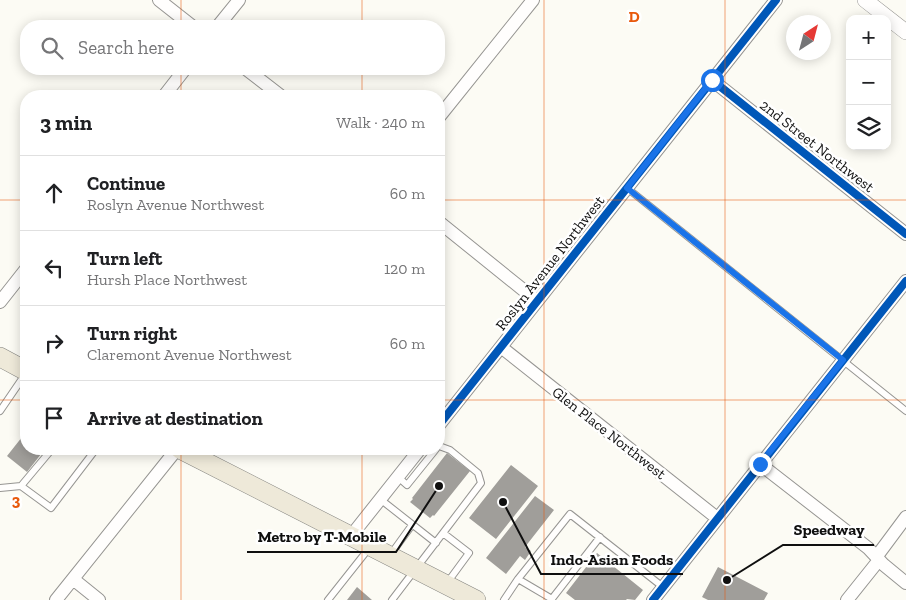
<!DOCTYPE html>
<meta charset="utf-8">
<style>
:root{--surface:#fff;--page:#f2f2f2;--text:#202124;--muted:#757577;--line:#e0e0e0}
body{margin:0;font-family:"Zilla Slab",serif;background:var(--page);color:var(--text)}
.controls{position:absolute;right:15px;top:15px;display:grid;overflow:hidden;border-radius:10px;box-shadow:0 2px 12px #0003}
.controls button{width:45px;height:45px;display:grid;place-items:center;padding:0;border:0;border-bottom:1px solid var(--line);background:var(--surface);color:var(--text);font:25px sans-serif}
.compass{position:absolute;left:786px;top:15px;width:45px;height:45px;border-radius:50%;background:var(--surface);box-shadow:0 2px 12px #0003;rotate:36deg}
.stop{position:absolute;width:15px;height:15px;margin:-11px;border:4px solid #1a73e8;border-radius:50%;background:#fff}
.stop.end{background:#1a73e8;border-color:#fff;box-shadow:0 1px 5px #0008}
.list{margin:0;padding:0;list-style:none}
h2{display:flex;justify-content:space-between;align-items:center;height:65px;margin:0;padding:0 20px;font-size:21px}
h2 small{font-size:16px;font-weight:400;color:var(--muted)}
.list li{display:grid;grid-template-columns:32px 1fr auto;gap:15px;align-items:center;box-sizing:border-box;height:75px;padding:0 20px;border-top:1px solid var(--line)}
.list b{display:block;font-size:19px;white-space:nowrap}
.list p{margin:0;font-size:16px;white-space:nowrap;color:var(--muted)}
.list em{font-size:16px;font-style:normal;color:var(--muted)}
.icon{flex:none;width:28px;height:28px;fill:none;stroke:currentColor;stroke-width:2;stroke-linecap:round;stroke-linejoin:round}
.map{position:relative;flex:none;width:906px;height:600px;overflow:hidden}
.search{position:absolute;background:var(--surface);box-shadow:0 2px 12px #0003;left:20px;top:20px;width:425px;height:55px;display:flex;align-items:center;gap:12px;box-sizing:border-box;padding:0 18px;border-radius:20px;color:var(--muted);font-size:19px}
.panel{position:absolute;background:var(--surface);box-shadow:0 2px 12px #0003;left:20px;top:90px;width:425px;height:365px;border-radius:20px}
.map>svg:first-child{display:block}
.building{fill:#a09e9a}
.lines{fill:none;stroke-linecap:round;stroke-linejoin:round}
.service-casing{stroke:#969592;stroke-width:8}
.minor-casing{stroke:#969592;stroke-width:14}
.tertiary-casing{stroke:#969592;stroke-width:16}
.primary-casing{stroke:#83837f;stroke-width:20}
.service{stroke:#fffefd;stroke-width:6}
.minor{stroke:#fffefd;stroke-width:12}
.tertiary{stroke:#fffefd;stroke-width:15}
.primary{stroke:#eee9d9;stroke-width:19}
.cycleway-casing{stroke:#fff;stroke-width:11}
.cycleway{stroke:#0057b8;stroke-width:8}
.route{stroke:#1a73e8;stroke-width:6}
.grid{fill:none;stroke:#e8590c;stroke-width:1;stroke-opacity:0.55}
.labels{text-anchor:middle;stroke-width:5;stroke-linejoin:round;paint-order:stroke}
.street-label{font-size:15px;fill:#0f0f0f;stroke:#fff}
.grid-label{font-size:16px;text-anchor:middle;font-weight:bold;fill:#e8590c;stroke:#fff;stroke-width:5;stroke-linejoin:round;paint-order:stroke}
.leader{fill:none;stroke:#0f0f0f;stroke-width:2}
.callout-dot{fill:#0f0f0f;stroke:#fff;stroke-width:2}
.callout-label{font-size:16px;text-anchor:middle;font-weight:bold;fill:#0f0f0f;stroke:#fff;stroke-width:5;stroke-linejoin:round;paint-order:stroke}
</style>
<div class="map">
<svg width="906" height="600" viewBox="0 0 906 600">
<rect width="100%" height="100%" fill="#fcfbf4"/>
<path class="building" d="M26 432V449H45L27 472 7 456Z
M447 453 470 471 434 516 433 515 430 518 410 502 413 499 412 498Z
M511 465 538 486 496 539 469 518Z
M535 496 554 510 525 547 531 551 525 560 520 556 506 574 486 558Z
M597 553 643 590 635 600 627 599 626 600H575L566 593Z
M718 567 768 593 764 600H708L702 597Z
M357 587 372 600H347Z"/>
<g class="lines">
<g class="service-casing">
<path id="service" d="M627 188 906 411
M0 411 26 373
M439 446 450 450 478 473 481 483 443 533
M52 449 21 486 51 508 96 449
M398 477 407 485 436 449
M0 488 21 486
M380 499 436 543
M391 554 412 525
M518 579 552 599
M328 600 370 547
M392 600 443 533 469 553 447 583
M504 600 518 579 570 514 663 587
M551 600 600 537"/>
</g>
<g class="minor-casing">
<path id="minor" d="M159 0 192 26
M218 26 239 0
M246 69 281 96
M712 80 906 234
M164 96 185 69
M439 117 533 0
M439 222 537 301
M0 302 26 269
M501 347 717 518
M439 425 776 0
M760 464 868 548 884 565 906 583
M351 536 420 449
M877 556 906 517
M73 579 99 600
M56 600 177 449
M653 600 906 281
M847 600 879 560"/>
</g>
<g class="tertiary-casing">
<path id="tertiary" d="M865 0 906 32"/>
</g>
<g class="primary-casing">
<path id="primary" d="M0 357 26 371
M180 449 476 600"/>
</g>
<use href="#service" class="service"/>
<use href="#minor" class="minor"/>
<use href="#tertiary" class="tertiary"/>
<use href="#primary" class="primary"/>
<g class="cycleway-casing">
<path id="cycleway" d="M712 80 906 234
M439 425 776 0
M653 600 906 281"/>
</g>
<use href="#cycleway" class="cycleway"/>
</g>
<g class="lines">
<path class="route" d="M712 80 627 188 843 360 760 464"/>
</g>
<path class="grid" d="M181 0V26M362 0V26M544 0V600M725 0V600M181 69V96M362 69V96M0 200H26M439 200H906M0 400H26M439 400H906M181 449V600M362 449V600"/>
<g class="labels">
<g class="street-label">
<text transform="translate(817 146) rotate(38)" y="5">2nd Street Northwest</text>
<text transform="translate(550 263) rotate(-52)" y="5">Roslyn Avenue Northwest</text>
<text transform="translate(609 433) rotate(38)" y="5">Glen Place Northwest</text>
</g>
</g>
<g class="grid-label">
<text x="634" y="22">D</text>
<text x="16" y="506">3</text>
</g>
<path class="leader" d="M727 580L783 545H874M439 486L396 552H247M503 502L541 574H683"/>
<g class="callout-dot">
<circle cx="727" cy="580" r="5"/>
<circle cx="439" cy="486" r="5"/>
<circle cx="503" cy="502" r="5"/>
</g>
<g class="callout-label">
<text x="829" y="535">Speedway</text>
<text x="322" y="542">Metro by T-Mobile</text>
<text x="612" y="565">Indo-Asian Foods</text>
</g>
</svg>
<div class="controls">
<button>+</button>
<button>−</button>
<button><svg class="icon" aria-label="layers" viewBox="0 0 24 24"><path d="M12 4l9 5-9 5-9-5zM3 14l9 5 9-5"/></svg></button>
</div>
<svg class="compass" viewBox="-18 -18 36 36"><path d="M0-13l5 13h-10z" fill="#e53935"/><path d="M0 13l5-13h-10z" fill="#757577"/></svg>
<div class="stop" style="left:712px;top:80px"></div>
<div class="stop end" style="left:760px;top:464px"></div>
<div class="search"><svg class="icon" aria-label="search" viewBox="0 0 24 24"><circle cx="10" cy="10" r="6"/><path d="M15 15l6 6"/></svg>Search here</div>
<section class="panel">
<h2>3 min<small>Walk · 240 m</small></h2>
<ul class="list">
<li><svg class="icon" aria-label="ahead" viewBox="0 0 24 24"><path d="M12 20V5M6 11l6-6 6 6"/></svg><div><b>Continue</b><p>Roslyn Avenue Northwest</p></div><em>60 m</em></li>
<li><svg class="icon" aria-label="left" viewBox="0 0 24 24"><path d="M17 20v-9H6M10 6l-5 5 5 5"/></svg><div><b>Turn left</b><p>Hursh Place Northwest</p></div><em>120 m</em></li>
<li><svg class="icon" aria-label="right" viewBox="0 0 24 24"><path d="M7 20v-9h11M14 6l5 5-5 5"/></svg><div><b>Turn right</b><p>Claremont Avenue Northwest</p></div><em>60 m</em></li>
<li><svg class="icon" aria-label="arrive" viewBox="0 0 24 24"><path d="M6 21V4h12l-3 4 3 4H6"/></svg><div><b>Arrive at destination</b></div></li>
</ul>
</section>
</div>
